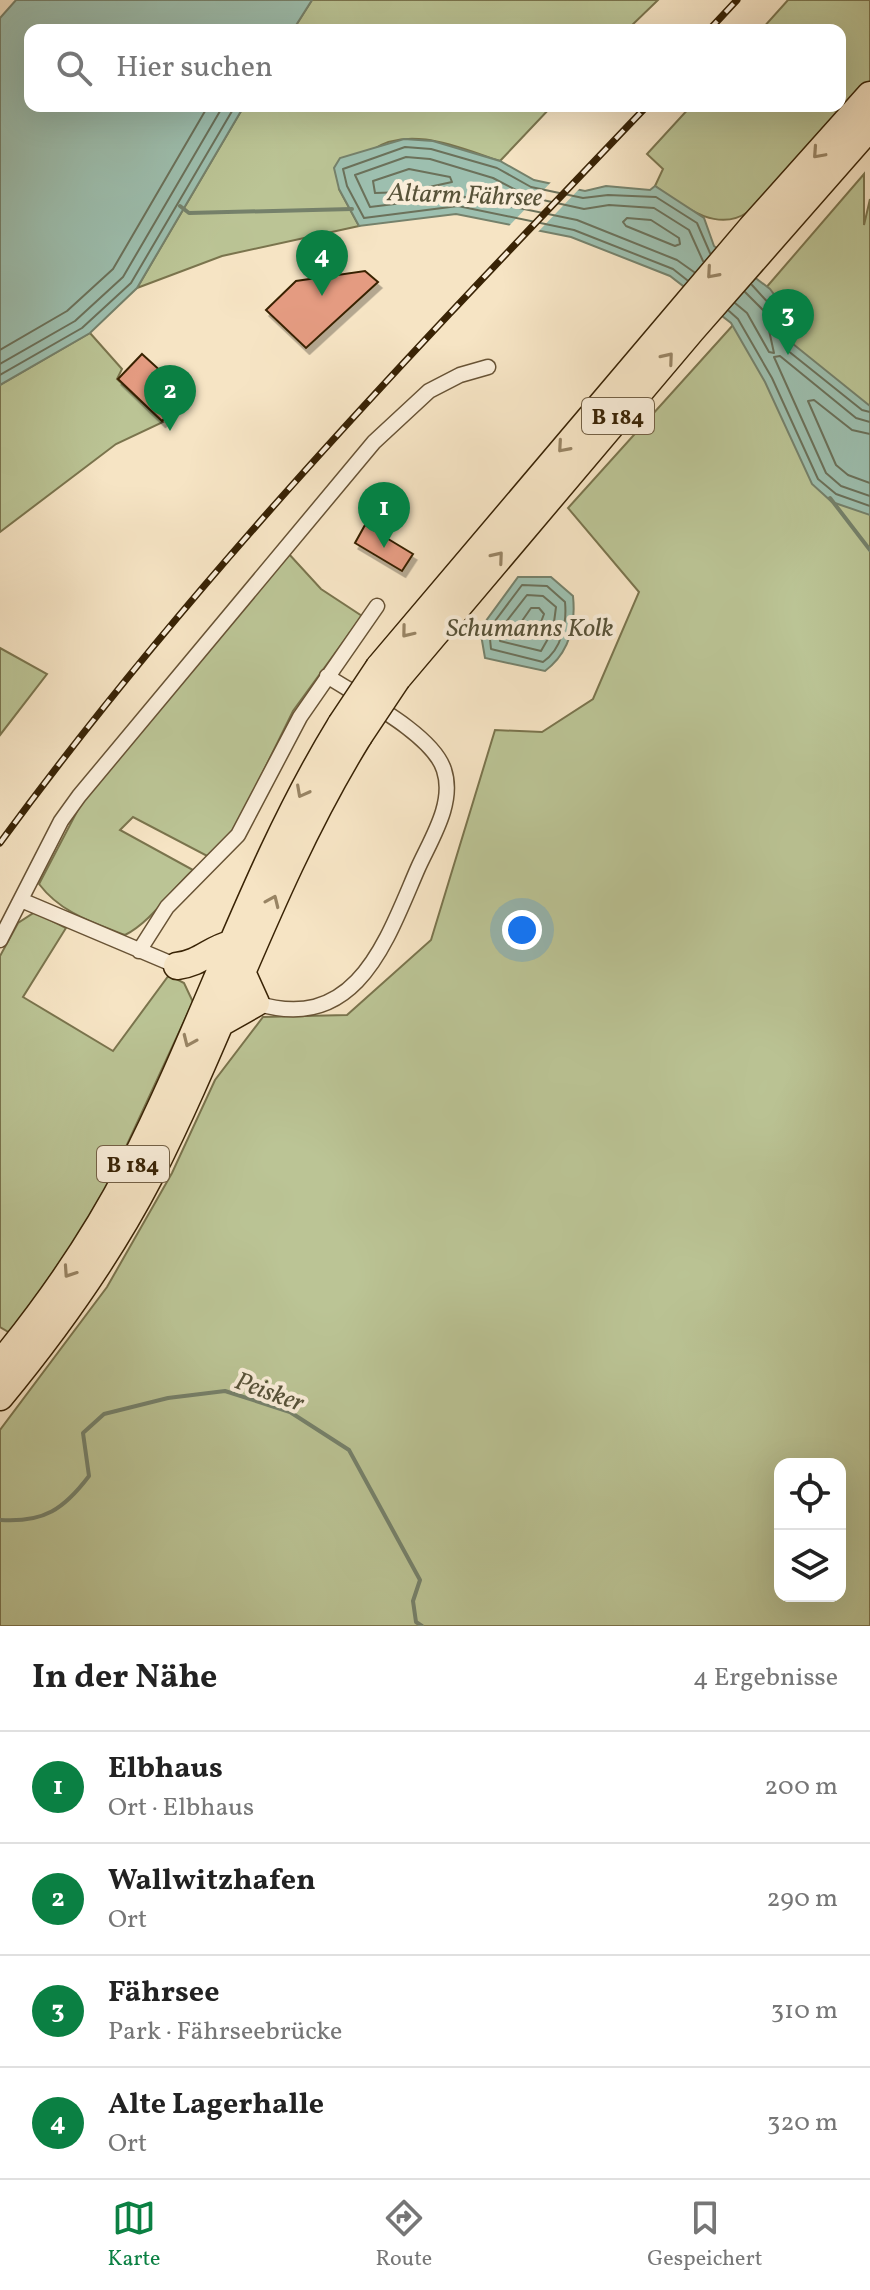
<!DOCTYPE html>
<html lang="de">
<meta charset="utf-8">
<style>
:root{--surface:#fff;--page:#f2f2f2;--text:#222;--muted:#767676;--line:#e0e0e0;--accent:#0b8043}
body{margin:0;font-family:Vollkorn,serif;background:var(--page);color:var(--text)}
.controls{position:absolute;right:24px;bottom:24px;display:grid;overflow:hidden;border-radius:16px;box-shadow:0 8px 32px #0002}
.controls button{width:72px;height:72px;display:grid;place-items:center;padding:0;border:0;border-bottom:2px solid var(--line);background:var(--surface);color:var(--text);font:40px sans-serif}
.you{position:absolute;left:522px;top:930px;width:28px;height:28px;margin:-20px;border:6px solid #fff;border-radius:50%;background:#1a73e8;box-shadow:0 0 0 12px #1a73e833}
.badge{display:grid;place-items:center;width:52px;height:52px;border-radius:50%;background:var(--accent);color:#fff;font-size:26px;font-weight:700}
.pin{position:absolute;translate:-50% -66px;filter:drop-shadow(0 2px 4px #0008)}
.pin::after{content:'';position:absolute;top:42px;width:28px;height:24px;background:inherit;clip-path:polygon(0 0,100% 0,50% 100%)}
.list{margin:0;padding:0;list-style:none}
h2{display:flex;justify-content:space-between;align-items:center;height:104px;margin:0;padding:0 32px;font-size:34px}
h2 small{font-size:26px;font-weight:400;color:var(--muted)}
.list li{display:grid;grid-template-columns:52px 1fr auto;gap:24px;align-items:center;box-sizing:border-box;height:112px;padding:0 32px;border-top:2px solid var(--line)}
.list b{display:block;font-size:30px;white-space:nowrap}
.list p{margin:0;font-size:26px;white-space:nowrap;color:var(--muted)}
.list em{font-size:26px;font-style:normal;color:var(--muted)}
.icon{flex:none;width:44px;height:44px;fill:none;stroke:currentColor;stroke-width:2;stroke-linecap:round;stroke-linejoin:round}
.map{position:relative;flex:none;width:870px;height:1626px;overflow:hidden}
.search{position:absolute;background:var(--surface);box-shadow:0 8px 32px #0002;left:24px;right:24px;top:24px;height:88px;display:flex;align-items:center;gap:20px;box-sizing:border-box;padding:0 28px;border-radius:16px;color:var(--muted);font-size:30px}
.sheet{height:552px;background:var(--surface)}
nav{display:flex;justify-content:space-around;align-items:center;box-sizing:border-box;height:112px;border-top:2px solid var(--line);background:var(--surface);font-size:22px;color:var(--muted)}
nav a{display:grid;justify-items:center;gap:4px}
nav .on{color:var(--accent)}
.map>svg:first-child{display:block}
.green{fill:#bbc495;stroke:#7a744d;stroke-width:2;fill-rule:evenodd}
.water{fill:#9dbfaf;stroke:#75816b;stroke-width:2}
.pier{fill:#f6e4c4}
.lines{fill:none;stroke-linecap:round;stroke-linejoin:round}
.shore{stroke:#6b715a;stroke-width:2}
.stream{stroke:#75816b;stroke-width:4}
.building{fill:#e49b81;stroke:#392305;stroke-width:2;filter:url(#shadow)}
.street-casing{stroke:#685335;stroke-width:17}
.highway-casing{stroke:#392305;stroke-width:29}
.street{stroke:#f9edd9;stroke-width:14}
.highway{stroke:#f6e4c4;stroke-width:26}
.rail-casing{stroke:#392305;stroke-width:7}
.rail{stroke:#f9edd9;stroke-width:4;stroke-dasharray:12;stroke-linecap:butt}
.highway-bridge-casing{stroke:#392305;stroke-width:29;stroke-linecap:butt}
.highway-bridge{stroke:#f6e4c4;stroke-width:26}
.oneway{stroke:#988464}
.labels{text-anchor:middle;stroke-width:8;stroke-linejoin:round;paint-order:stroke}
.shield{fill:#f9edd9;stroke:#736045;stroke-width:2}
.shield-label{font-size:22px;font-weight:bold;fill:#392305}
.water-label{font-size:26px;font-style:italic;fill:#575238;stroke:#f9edd9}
</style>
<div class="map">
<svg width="870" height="1626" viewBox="0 0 870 1626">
<defs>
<filter id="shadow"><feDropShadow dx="3.5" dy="6" stdDeviation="0" flood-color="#0004"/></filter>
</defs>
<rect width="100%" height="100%" fill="#f6e4c4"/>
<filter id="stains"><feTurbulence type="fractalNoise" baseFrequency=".0025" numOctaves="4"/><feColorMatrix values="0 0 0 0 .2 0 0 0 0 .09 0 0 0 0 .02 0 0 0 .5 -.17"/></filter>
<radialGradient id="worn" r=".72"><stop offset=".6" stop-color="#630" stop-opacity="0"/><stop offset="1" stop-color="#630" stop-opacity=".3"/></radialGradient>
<path class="green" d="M312 0H658L627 30H293Z
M788 0H870V81L748 212C716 234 682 205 655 186L663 169 647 154 691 106H840V30H761Z
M244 106H552L500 161C462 149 410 124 372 150 360 159 349 177 339 189L359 226 222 256 137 288Z
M864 174V225L870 199V1626H0V1430L107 1287 172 1173 215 1080 263 1017 347 1015 431 940 495 730 542 732 593 699 639 592 568 508 752 304ZM780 1464H840V1596H780Z
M90 333 122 369 117 379 163 422 116 444 0 532V385Z
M288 553 321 589 362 616 293 711 233 833 211 858 133 817 120 830 193 870C170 891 152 921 125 935 92 922 61 913 39 884L82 802Z
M0 648 47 674 0 735Z
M35 912 66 928 23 997 113 1051 169 975 184 983 193 1002 112 1177 79 1235 10 1333 0 1327V956L18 923Z"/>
<path class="water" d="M16 0H312L293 30H30V106H244L137 288 90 333 0 385V18Z
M404 139 433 141 500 161 534 180 585 191 606 186 650 190 655 186 704 218 714 246 770 289 781 304 793 344 870 406V515L832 502 812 484 765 382 731 323 670 276 571 237 456 214 359 226 339 189 334 168 340 158Z
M518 577H551L573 596C576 626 569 653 545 671L485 658 480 629Z"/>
<path class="pier" d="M555 178 582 186 536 234 507 228Z"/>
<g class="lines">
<path class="shore" d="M409 169 450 177 452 182 406 192 375 193 373 181Z
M627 218 651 220 679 238 680 244 675 246 626 226 623 222Z
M694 272 677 260 577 220 460 196 370 207 355 175 406 157 430 159 493 178 529 197 584 209 609 205 654 208 689 230 703 261
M687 280 673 269 574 230 458 206 364 218 347 186 343 169 405 147 431 149 497 168 531 187 583 198 608 195 656 197 697 223 710 253
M752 285 773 308 787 350 862 410 870 412
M735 303 747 313 769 352 774 353 765 312 745 292
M729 311 738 319 772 378 818 479 836 494 870 506
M0 350 67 311 113 269 208 106
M0 364 75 321 123 277 223 106
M0 375 82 328 131 283 235 106
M870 422 856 418 780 356 774 357 826 473 841 486 870 496
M870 434 852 430 814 400 808 401 836 465 848 475 870 483
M522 585 547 586 565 602C567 623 562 649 543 662L491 649 489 629Z
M527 595 543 596 556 607 553 630 541 651 500 641 499 631Z
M531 608H539L544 614 535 638 515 631Z"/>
<path class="stream" d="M180 206 189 213 352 209
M830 498 870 550
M0 1520C44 1523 64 1509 89 1476L83 1433 104 1414 168 1398 225 1391 290 1412 349 1450 420 1580 413 1601 416 1622 422 1626"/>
</g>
<path class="building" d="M365 271 378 282 306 348 266 310 296 281Z
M142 354 187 395 162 421 118 379Z
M365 525 413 554 402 571 355 543Z"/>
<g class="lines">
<g class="street-casing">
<path id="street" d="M21 900 177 966
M0 940 61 821 79 796 374 442 429 391 460 375 488 367
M139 951 167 907 238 835 300 717 377 606
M256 1003C357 1035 387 939 418 868 431 839 455 803 444 770 433 734 359 697 327 676"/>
</g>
<g class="highway-casing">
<path id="highway" d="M379 667 751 228 870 95
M397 679 692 330 870 127
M177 966C201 963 210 949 231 944
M219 1024 256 1003 242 972
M0 1364C50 1303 95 1238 131 1168 206 1022 255 864 341 724
M0 1397C57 1328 109 1255 150 1176 224 1031 273 875 359 736"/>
</g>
<use href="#street" class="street"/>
<use href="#highway" class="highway"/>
<g class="rail-casing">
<path id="rail" d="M709 30 737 0
M0 843C194 577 421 343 647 106"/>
</g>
<use href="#rail" class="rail"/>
<g class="highway-bridge-casing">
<path id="highway-bridge" d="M341 724 379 667
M359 736 397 679"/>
</g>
<use href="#highway-bridge" class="highway-bridge"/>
</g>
<defs><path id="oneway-chevron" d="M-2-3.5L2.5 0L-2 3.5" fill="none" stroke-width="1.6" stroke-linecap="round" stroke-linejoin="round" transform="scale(2)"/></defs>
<g class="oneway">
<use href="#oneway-chevron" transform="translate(818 153) rotate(132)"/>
<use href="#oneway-chevron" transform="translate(712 273) rotate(131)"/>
<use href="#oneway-chevron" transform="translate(668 358) rotate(-50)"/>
<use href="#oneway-chevron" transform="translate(563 447) rotate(131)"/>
<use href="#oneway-chevron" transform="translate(498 557) rotate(-50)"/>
<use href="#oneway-chevron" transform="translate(407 632) rotate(129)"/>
<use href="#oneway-chevron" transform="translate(302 792) rotate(118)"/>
<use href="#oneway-chevron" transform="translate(273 901) rotate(-66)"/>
<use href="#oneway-chevron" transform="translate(189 1041) rotate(114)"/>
<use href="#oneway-chevron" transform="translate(69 1272) rotate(124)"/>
</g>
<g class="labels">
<g class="shield">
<rect x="582" y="398" width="72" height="36" rx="6"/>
<rect x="97" y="1146" width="72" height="36" rx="6"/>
</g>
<g class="shield-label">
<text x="618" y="424">B 184</text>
<text x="133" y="1172">B 184</text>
</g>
<g class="water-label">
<text transform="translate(465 194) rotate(2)" y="9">Altarm Fährsee</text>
<text x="530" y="636">Schumanns Kolk</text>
<text transform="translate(270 1391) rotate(20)" y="9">Peisker</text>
</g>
</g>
<rect width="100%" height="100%" filter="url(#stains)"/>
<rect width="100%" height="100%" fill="url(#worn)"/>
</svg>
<div class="controls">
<button><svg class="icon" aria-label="locate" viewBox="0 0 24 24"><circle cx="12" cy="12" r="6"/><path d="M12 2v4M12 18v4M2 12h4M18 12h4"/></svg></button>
<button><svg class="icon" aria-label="layers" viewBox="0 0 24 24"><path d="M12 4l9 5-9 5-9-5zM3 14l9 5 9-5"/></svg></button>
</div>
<div class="you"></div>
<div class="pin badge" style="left:384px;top:548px">1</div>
<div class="pin badge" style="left:170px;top:431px">2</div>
<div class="pin badge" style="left:788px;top:355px">3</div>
<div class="pin badge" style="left:322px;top:296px">4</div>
<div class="search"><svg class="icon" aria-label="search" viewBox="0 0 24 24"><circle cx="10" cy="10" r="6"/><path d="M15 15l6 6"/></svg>Hier suchen</div>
</div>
<section class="sheet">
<h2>In der Nähe<small>4 Ergebnisse</small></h2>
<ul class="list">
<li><span class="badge">1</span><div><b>Elbhaus</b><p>Ort · Elbhaus</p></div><em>200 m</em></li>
<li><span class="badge">2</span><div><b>Wallwitzhafen</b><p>Ort</p></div><em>290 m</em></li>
<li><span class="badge">3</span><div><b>Fährsee</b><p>Park · Fährseebrücke</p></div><em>310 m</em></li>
<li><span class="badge">4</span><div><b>Alte Lagerhalle</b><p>Ort</p></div><em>320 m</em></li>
</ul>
</section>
<nav>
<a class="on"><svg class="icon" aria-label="map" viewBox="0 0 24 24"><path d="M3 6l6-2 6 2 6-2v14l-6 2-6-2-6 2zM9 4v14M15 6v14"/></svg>Karte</a>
<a><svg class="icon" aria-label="directions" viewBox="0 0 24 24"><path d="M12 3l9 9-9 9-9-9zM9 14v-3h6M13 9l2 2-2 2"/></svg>Route</a>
<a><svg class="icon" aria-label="saved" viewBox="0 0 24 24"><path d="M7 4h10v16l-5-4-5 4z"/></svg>Gespeichert</a>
</nav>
